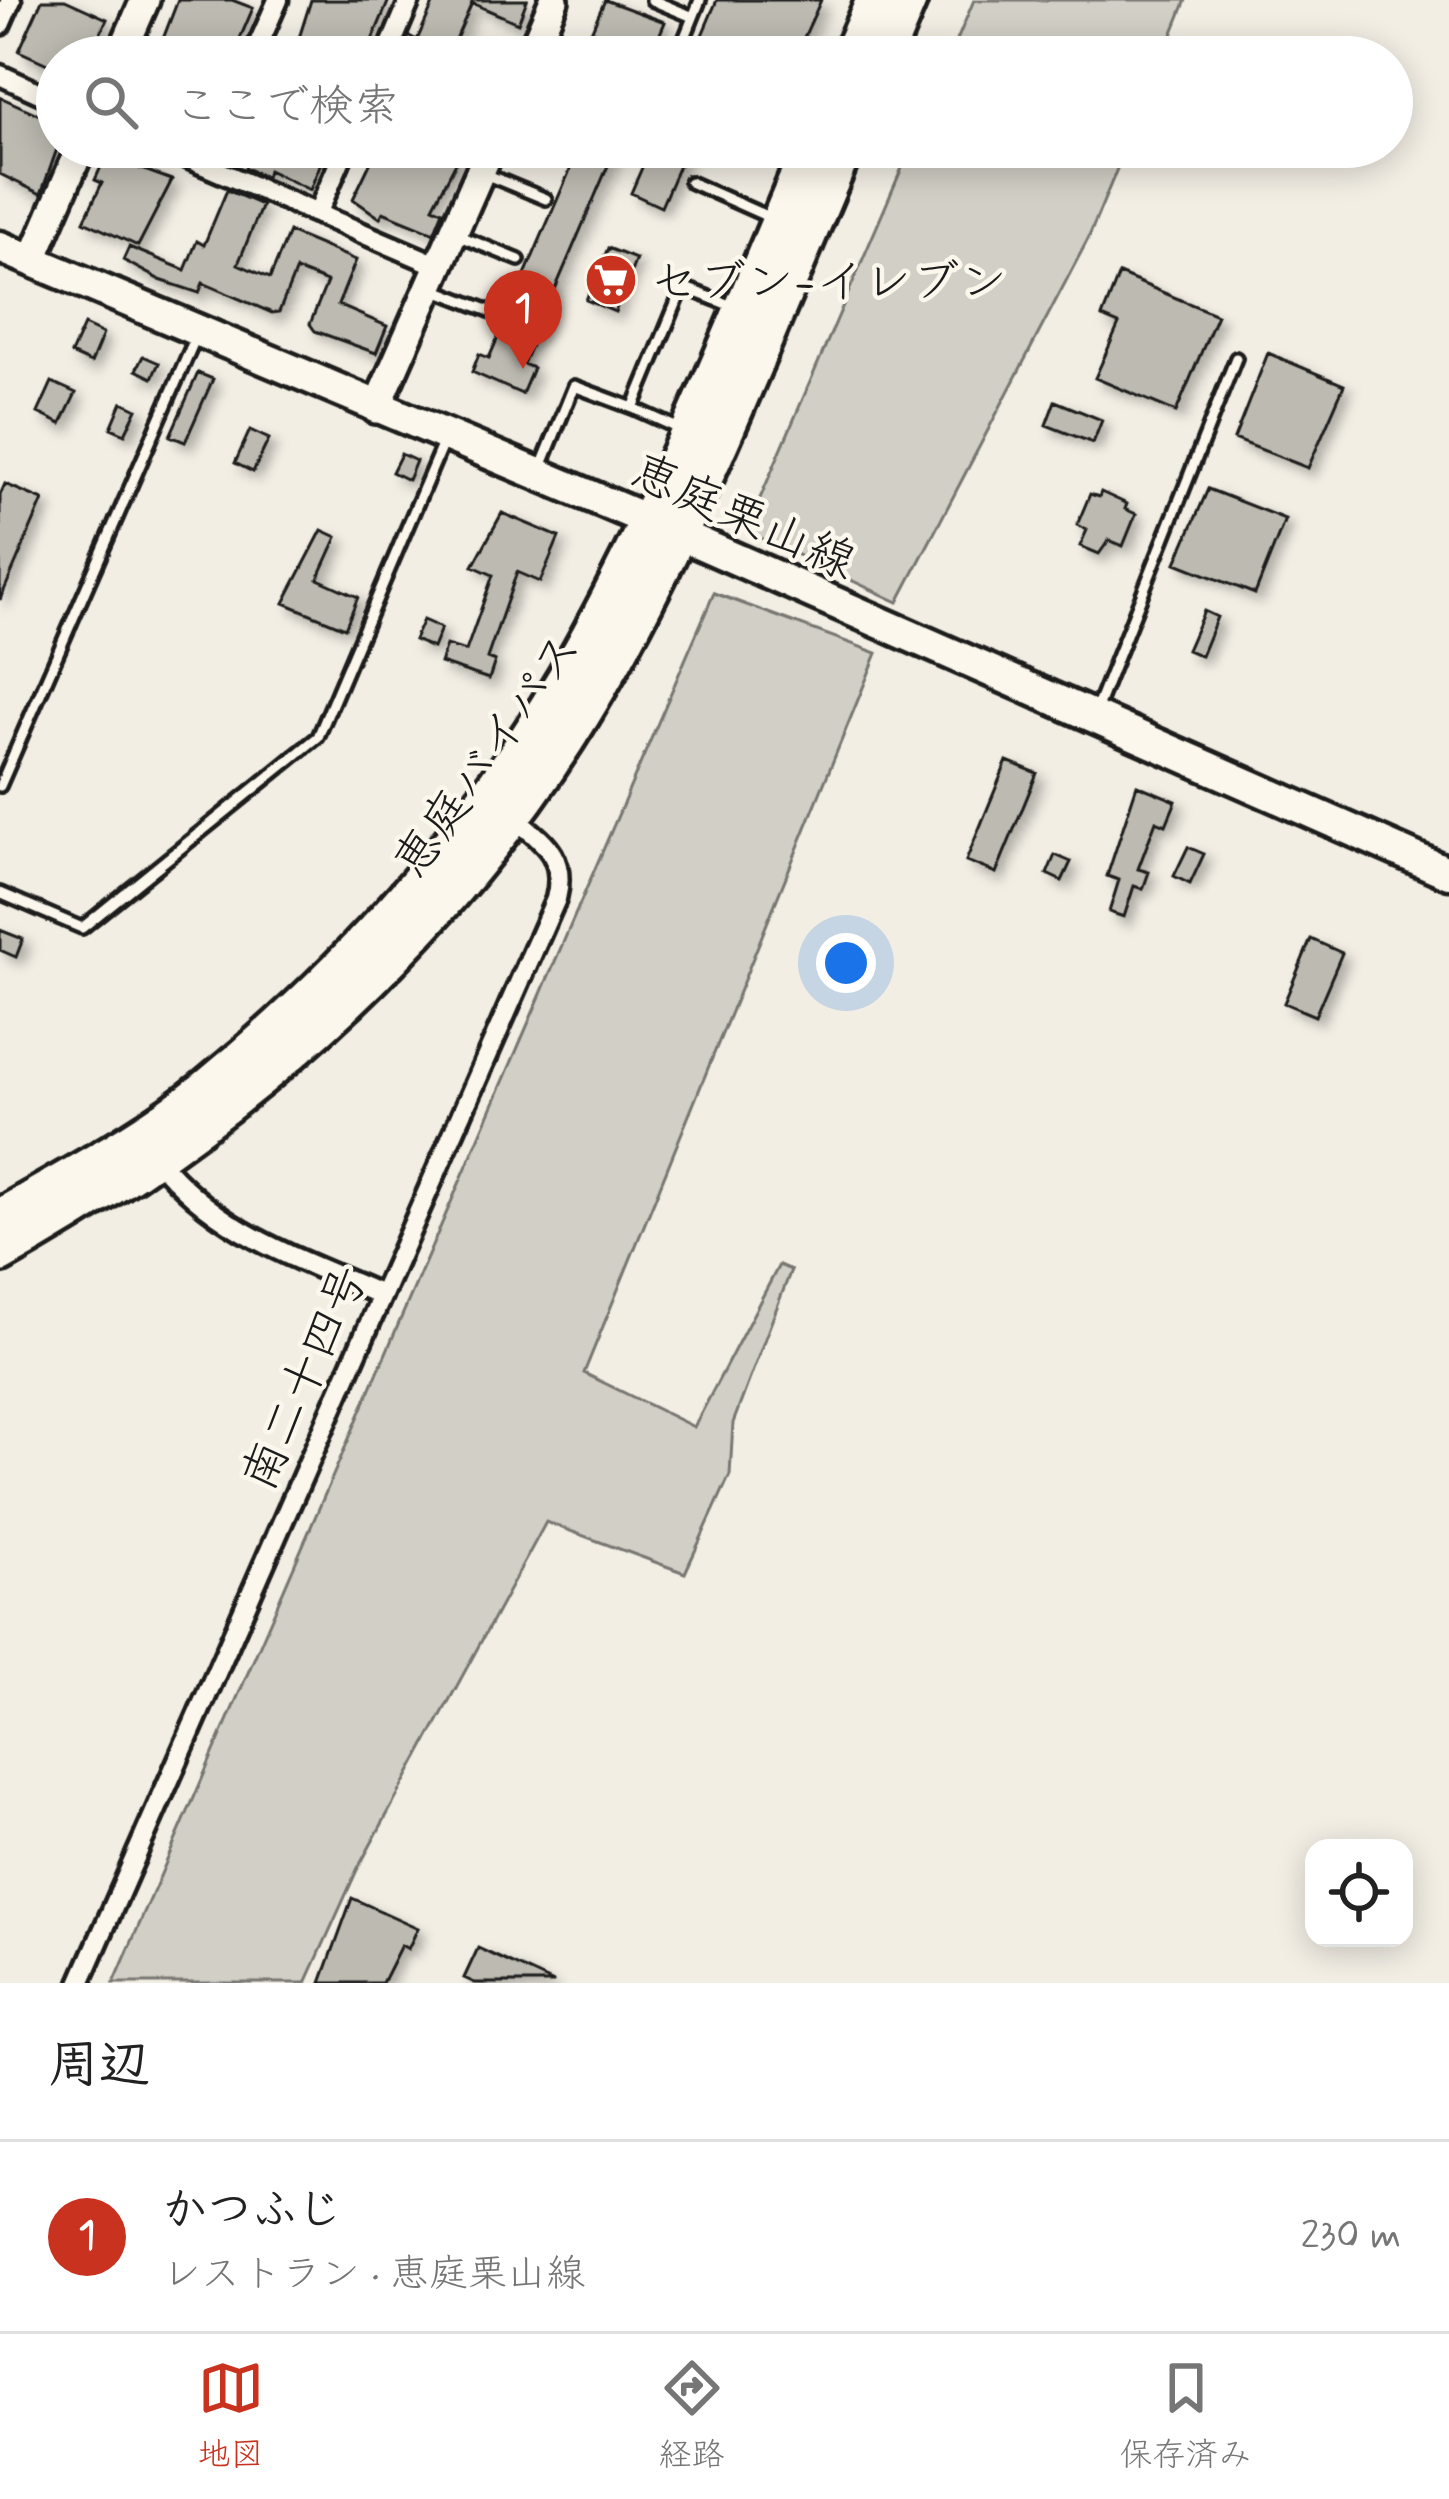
<!DOCTYPE html>
<html lang="ja">
<meta charset="utf-8">
<style>
:root{--surface:#fff;--page:#f2f2f2;--text:#222;--muted:#767676;--line:#e0e0e0;--accent:#c8321e}
body{margin:0;font-family:Mynerve,"Klee One",sans-serif;background:var(--page);color:var(--text)}
.controls{position:absolute;right:36px;bottom:36px;display:grid;overflow:hidden;border-radius:24px;box-shadow:0 6px 30px #0003}
.controls button{width:108px;height:108px;display:grid;place-items:center;padding:0;border:0;border-bottom:3px solid var(--line);background:var(--surface);color:var(--text);font:60px sans-serif}
.you{position:absolute;left:846px;top:963px;width:42px;height:42px;margin:-30px;border:9px solid #fff;border-radius:50%;background:#1a73e8;box-shadow:0 0 0 18px #1a73e833}
.badge{display:grid;place-items:center;width:78px;height:78px;border-radius:50%;background:var(--accent);color:#fff;font-size:39px;font-weight:700}
.pin{position:absolute;translate:-50% -99px;filter:drop-shadow(0 3px 6px #0008)}
.pin::after{content:'';position:absolute;top:63px;width:42px;height:36px;background:inherit;clip-path:polygon(0 0,100% 0,50% 100%)}
.list{margin:0;padding:0;list-style:none}
h2{display:flex;justify-content:space-between;align-items:center;height:156px;margin:0;padding:0 48px;font-size:51px}
h2 small{font-size:39px;font-weight:400;color:var(--muted)}
.list li{display:grid;grid-template-columns:78px 1fr auto;gap:36px;align-items:center;box-sizing:border-box;height:192px;padding:0 48px;border-top:3px solid var(--line)}
.list b{display:block;font-size:45px;white-space:nowrap}
.list p{margin:0;font-size:39px;white-space:nowrap;color:var(--muted)}
.list em{font-size:39px;font-style:normal;color:var(--muted)}
.icon{flex:none;width:66px;height:66px;fill:none;stroke:currentColor;stroke-width:2;stroke-linecap:round;stroke-linejoin:round}
.map{position:relative;flex:none;width:1449px;height:1983px;overflow:hidden}
.search{position:absolute;background:var(--surface);box-shadow:0 6px 30px #0003;left:36px;right:36px;top:36px;height:132px;display:flex;align-items:center;gap:30px;box-sizing:border-box;padding:0 42px;border-radius:66px;color:var(--muted);font-size:45px}
.sheet{height:348px;background:var(--surface)}
nav{display:flex;justify-content:space-around;align-items:center;box-sizing:border-box;height:168px;border-top:3px solid var(--line);background:var(--surface);font-size:33px;color:var(--muted)}
nav a{display:grid;justify-items:center;gap:6px}
nav .on{color:var(--accent)}
.map>svg:first-child{display:block}
.green{fill:#d2cfc6;stroke:#777671;stroke-width:3}
.building{fill:#bdbab1;stroke:#1c1c1c;stroke-width:3;filter:url(#shadow)}
.lines{fill:none;stroke-linecap:round;stroke-linejoin:round}
.lane-casing{stroke:#1c1c1c;stroke-width:18}
.street-casing{stroke:#1c1c1c;stroke-width:27}
.secondary-casing{stroke:#1c1c1c;stroke-width:36}
.primary-casing{stroke:#1c1c1c;stroke-width:39}
.highway-casing{stroke:#1c1c1c;stroke-width:45}
.lane{stroke:#fbf7ec;stroke-width:9}
.street{stroke:#fbf7ec;stroke-width:18}
.secondary{stroke:#fbf7ec;stroke-width:27}
.primary{stroke:#fbf7ec;stroke-width:30}
.highway{stroke:#fbf7ec;stroke-width:36}
.labels{text-anchor:middle;stroke-width:9;stroke-linejoin:round;paint-order:stroke}
.poi-label{font-size:48px;fill:#1c1c1c;stroke:#fbf7ec;text-anchor:start}
.street-label{font-size:48px;fill:#1c1c1c;stroke:#fbf7ec}
</style>
<div class="map">
<svg width="1449" height="1983" viewBox="0 0 1449 1983">
<defs>
<filter id="shadow"><feDropShadow dx="7" dy="7" stdDeviation="6" flood-color="#0004"/></filter>
</defs>
<rect width="100%" height="100%" fill="#f2eee4"/>
<filter id="ink" filterUnits="userSpaceOnUse"><feTurbulence type="fractalNoise" baseFrequency=".00833" numOctaves="2"/><feDisplacementMap in="SourceGraphic" scale="24" xChannelSelector="R" yChannelSelector="G"/><feConvolveMatrix kernelMatrix="1 2 1 2 8 2 1 2 1" color-interpolation-filters="sRGB"/></filter>
<g filter="url(#ink)">
<path class="green" d="M974 0H1186L1163 57H950Z
M911 147H1126L1088 239 898 602 746 531Z
M714 593 877 653 584 1373 694 1427 779 1265 791 1270 733 1423 730 1475 685 1573 546 1522 357 1870 306 1983H114Z"/>
<path class="building" d="M42 0H65L107 19 90 57H57L54 67 19 51Z
M178 0H232L253 8 232 57H156Z
M311 0H389L365 57H293Z
M435 0H527L518 23 472 3 448 57 403 52 409 36 417 40Z
M605 0 665 22 650 57H580Z
M717 0H821L795 57H718L697 47Z
M0 97 57 123V149L41 194 0 174Z
M254 147H327L310 190 268 170 266 177 245 168Z
M378 147H464L433 207 443 211 434 233 383 212 380 218 353 199Z
M580 147H616L523 364 533 368 522 394 472 372 479 354 489 358Z
M651 147 684 154 661 207 631 193Z
M106 156 172 180 138 246 84 221 102 183 95 180Z
M227 190 262 205 238 264 270 278 289 232 356 260 338 305 387 326 376 353 315 331 310 324 327 282 296 270 279 312 272 313 203 283 199 293 160 280 123 260 129 247 185 270 197 241 204 245Z
M608 248 636 259 615 312 586 300Z
M1119 274 1217 315 1176 412 1095 378 1119 324 1102 317Z
M84 325 103 334 91 363 71 354Z
M1268 353 1344 385 1308 468 1234 439Z
M143 356 159 363 152 378 136 370Z
M198 373 213 379 185 442 170 436Z
M52 382 76 393 61 424 38 413Z
M1055 401 1102 420 1093 443 1046 425Z
M122 402 137 409 125 434 111 428Z
M250 430 269 439 253 472 235 463Z
M401 454 416 461 408 480 392 472Z
M5 484 43 500 0 600V495Z
M1208 489 1285 519 1255 594 1176 563Z
M1101 492 1127 504 1125 509 1136 514 1123 546 1109 540 1099 554 1080 546 1087 530 1077 525 1090 494 1099 497Z
M502 513 559 537 540 582 517 572 487 658 495 661 489 679 440 663 446 645 466 651 493 575 473 566Z
M322 530 337 537 318 579 358 597 345 628 284 603Z
M1204 611 1217 617 1201 656 1187 650Z
M423 620 441 628 433 648 414 640Z
M1007 761 1037 773 996 873 966 861Z
M1137 785 1176 801 1166 825 1156 821 1138 869 1149 872 1143 889 1134 886 1124 917 1109 912 1119 880 1107 876Z
M1188 847 1204 854 1190 884 1174 876Z
M1055 855 1071 862 1062 881 1047 874Z
M0 930 23 939 16 957 0 950Z
M1311 939 1342 953 1315 1016 1284 1003Z
M352 1898 418 1928 408 1949 401 1945 382 1983H321Z
M478 1948 554 1983H475L464 1978Z"/>
<g class="lines">
<g class="lane-casing">
<path id="lane" d="M652 0 693 17
M677 57 700 0
M485 174 546 199
M690 182 773 219
M457 235 519 260
M433 289 495 313
M682 430 633 408 683 287 737 308
M541 467 574 386 633 408
M1096 710 1236 358
M0 786 197 334
M0 893 82 928 318 737 443 443"/>
</g>
<g class="street-casing">
<path id="street" d="M0 25 11 0
M253 57 278 0
M386 57 410 0
M0 75 57 101
M162 147 439 266
M318 212 346 147
M157 1159C220 1235 294 1256 381 1295
M80 1983 556 899C567 855 543 842 512 816"/>
</g>
<g class="secondary-casing">
<path id="secondary" d="M120 57 145 0
M530 57 554 0
M32 261 81 147
M376 409 491 147"/>
</g>
<g class="primary-casing">
<path id="primary" d="M0 247 645 519 1449 873"/>
</g>
<g class="highway-casing">
<path id="highway" d="M850 57 875 0
M884 57 908 0
M0 1218C69 1177 144 1139 207 1088 355 967 488 818 582 650 669 493 741 313 811 147
M0 1254C252 1113 472 916 613 661 704 497 771 319 845 147"/>
</g>
<use href="#lane" class="lane"/>
<use href="#street" class="street"/>
<use href="#secondary" class="secondary"/>
<use href="#primary" class="primary"/>
<use href="#highway" class="highway"/>
</g>
</g>
<defs>
<g id="supermarket-disc" transform="scale(2.7)"><circle r="9.5" fill="#c8321e" stroke="#fbf7ec"/><path d="M-6-5.5h2.5l.6 2H6L4.5 2H-2.5L-4.4-4H-6ZM-1.5 3.2a1.3 1.3 0 1 0 .1 0ZM3 3.2a1.3 1.3 0 1 0 .1 0Z" fill="#fff"/></g>
</defs>
<g fill-rule="evenodd">
<use href="#supermarket-disc" x="611" y="280"/>
</g>
<g class="labels">
<g class="poi-label">
<text x="650" y="297">セブン-イレブン</text>
</g>
<g class="street-label">
<text transform="translate(744 515) rotate(24)" y="17">恵庭栗山線</text>
<text transform="translate(486 754) rotate(-55)" y="17">恵庭バイパス</text>
<text transform="translate(303 1377) rotate(-66)" y="17">南二十四号</text>
</g>
</g>
</svg>
<div class="controls">
<button><svg class="icon" aria-label="locate" viewBox="0 0 24 24"><circle cx="12" cy="12" r="6"/><path d="M12 2v4M12 18v4M2 12h4M18 12h4"/></svg></button>
</div>
<div class="you"></div>
<div class="pin badge" style="left:523px;top:369px">1</div>
<div class="search"><svg class="icon" aria-label="search" viewBox="0 0 24 24"><circle cx="10" cy="10" r="6"/><path d="M15 15l6 6"/></svg>ここで検索</div>
</div>
<section class="sheet">
<h2>周辺<small></small></h2>
<ul class="list">
<li><span class="badge">1</span><div><b>かつふじ</b><p>レストラン · 恵庭栗山線</p></div><em>230 m</em></li>
</ul>
</section>
<nav>
<a class="on"><svg class="icon" aria-label="map" viewBox="0 0 24 24"><path d="M3 6l6-2 6 2 6-2v14l-6 2-6-2-6 2zM9 4v14M15 6v14"/></svg>地図</a>
<a><svg class="icon" aria-label="directions" viewBox="0 0 24 24"><path d="M12 3l9 9-9 9-9-9zM9 14v-3h6M13 9l2 2-2 2"/></svg>経路</a>
<a><svg class="icon" aria-label="saved" viewBox="0 0 24 24"><path d="M7 4h10v16l-5-4-5 4z"/></svg>保存済み</a>
</nav>
